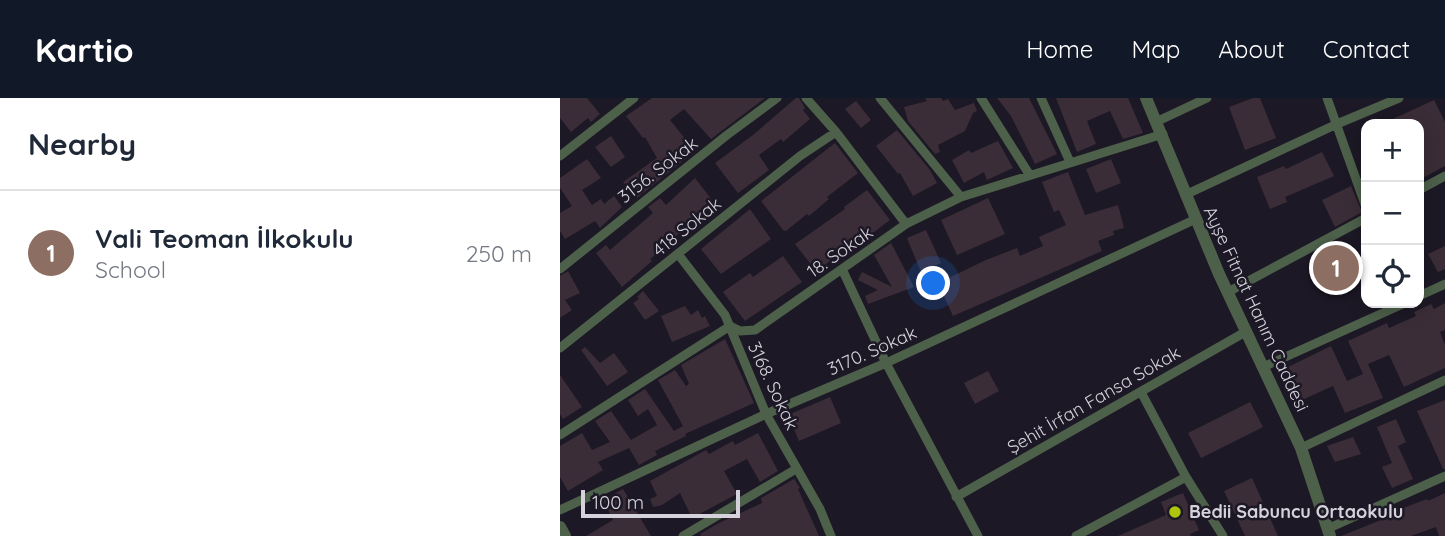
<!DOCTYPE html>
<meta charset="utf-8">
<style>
:root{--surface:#fff;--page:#f6f6f7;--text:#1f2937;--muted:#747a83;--line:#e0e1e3;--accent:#111827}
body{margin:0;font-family:Quicksand,sans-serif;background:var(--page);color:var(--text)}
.controls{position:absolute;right:21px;top:21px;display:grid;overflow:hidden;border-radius:14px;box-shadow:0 4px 18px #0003}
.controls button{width:63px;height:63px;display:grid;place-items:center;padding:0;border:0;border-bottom:2px solid var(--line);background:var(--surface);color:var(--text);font:35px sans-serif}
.scale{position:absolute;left:21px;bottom:18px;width:159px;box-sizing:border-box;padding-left:7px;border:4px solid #d5d2dc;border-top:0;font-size:19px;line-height:24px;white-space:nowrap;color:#d5d2dc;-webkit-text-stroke:5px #1c1825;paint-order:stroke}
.you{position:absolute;left:374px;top:186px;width:24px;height:24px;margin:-18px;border:5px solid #fff;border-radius:50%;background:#1a73e8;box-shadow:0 0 0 10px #1a73e833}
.badge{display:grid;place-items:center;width:46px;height:46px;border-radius:50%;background:var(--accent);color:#fff;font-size:23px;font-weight:700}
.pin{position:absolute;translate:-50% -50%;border:4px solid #fff;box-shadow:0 2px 7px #0006}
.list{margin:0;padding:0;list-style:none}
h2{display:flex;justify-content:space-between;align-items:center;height:91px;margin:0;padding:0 28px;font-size:30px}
h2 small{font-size:23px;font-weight:400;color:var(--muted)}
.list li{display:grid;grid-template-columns:46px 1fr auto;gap:21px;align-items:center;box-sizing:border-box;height:126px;padding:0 28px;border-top:2px solid var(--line)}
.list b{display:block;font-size:26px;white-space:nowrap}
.list p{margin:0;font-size:23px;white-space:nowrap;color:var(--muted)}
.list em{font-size:23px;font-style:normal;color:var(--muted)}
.icon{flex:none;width:38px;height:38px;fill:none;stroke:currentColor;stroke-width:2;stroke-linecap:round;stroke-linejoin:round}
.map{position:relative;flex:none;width:885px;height:438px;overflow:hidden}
header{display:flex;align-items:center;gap:42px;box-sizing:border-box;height:98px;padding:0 35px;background:var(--accent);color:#fff}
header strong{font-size:33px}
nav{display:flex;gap:38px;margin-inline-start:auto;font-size:24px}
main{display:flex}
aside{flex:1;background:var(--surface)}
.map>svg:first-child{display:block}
.building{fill:#3b2d37}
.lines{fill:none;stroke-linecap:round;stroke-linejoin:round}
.minor{stroke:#4d604a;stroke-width:9}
.tertiary{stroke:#4d604a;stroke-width:12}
.poi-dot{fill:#adc60d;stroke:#1c1825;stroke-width:2.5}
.labels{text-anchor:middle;stroke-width:5;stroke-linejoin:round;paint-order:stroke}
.street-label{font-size:18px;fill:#d5d2dc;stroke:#1c1825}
.poi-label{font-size:18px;font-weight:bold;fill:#d5d2dc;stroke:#1c1825;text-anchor:start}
</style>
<header>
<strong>Kartio</strong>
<nav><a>Home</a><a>Map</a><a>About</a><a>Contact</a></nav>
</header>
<main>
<aside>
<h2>Nearby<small></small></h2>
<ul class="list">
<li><span class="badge" style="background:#8d6e63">1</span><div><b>Vali Teoman İlkokulu</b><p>School</p></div><em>250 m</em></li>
</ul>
</aside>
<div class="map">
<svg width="885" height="438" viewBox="0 0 885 438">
<rect width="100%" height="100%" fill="#1c1825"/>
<path class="building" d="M0 0H27L40 16 31 24 28 20 11 34 0 20Z
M92 0H205L151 41 124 11 110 22 135 53 77 100 63 84 97 60 85 39 83 40 66 18Z
M236 0H239L245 10 243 12 250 21 223 44 221 41 199 57 209 72 178 95 155 65 193 37Z
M365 0H381L383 3 388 1 395 12 414 5 417 13 413 15 405 33 378 47 380 54 375 56 348 23 344 9 367 3Z
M437 0H469L497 56 475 66 451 18Z
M496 0H568L583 35 563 41 550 13 527 23 536 46 517 54Z
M693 0H700L716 40 685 52 669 9Z
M874 2 885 24V68L859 82V26H822Z
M296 3 311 22 301 30 285 11Z
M337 32 370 72 377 85 353 98 340 75 338 76 316 48Z
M51 38 65 59 51 69 35 49Z
M438 43 453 70 427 82 424 74 404 85 392 62 409 52 411 55Z
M275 45 298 75 267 99 269 101 249 118 247 116 226 133 223 132 201 103Z
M762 54 774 78 725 99 727 104 710 111 697 79 724 68 726 71Z
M27 61 41 80 22 92 32 107 41 101 44 106 54 98 62 109 40 130 35 123 5 141 0 133V115L12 108 0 90V80Z
M551 61 561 85 536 95 526 71Z
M508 74 525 117 558 107 564 130 553 133 554 137 538 143 542 153 393 218 378 185 426 162 457 150 460 158 483 148 479 139 506 127 499 112 494 114 482 84Z
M135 80 152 102 121 128 124 132 107 144 109 147 90 161 92 163 62 189 36 155 46 147 50 152 93 115 88 109 100 100 106 107Z
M791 88 802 114 775 129 762 102Z
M307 92 330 122 306 140 305 138 276 156 277 158 256 173 235 146 285 111 284 109Z
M428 100 445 136 397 157 381 122Z
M190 111 211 141 161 176 141 151Z
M366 132 381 165 361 174 347 140Z
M331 145 354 189 308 206 305 198 318 192 298 182 302 174 332 189 314 157Z
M885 148V171L878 174 868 156Z
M223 158 242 184 185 223 163 194 190 175 193 179Z
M8 173 20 195 5 202 12 212 0 220V178Z
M83 193 99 213 85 222 73 205 79 201 77 199Z
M885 205V232L880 234 885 247V270L844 289 829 257 808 266 823 300 805 307 785 315 773 288 742 302 724 271 771 248 787 283 803 276 788 243 827 225 829 230 856 218 854 214 871 206 874 211Z
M125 208 131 217 138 212 142 220 145 218 150 228 112 244 101 218Z
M165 241 194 305 125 336 126 338 95 353 97 357 79 367 69 350 38 364 43 372 8 393 0 379V348L22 335 32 352 50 344 35 323 51 313 71 342 97 327 88 311 78 318 68 302 85 291 114 333 123 328 98 282 115 272 126 288 129 286 121 267Z
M25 249 40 265 54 255 68 274 47 288 21 252Z
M428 273 439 293 415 306 404 285Z
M0 277 22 309 3 321 0 316Z
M270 299 281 325 239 343 228 317Z
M885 302V371H883L857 313Z
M690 304 703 329 641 360 628 335Z
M836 321 846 344 838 348 853 381 832 390 822 369 832 365 817 329Z
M198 335 218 373 200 384 187 361 164 373 177 396 132 420 120 395 102 407 93 409 90 401 97 398 90 383 146 352 149 356 173 343 175 347Z
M793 339 801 356 775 364 767 348Z
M692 380 718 438H685L664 393Z
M234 381 240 390 238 391 259 438H141L140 436 159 425 202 405 201 400Z
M63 391 91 438H26L53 422 43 402Z
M623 395 639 432 630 436 631 438H558L606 417 601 404Z
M885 395V438H879L876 429 851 438H781L826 420 825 418 846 409 867 401 868 403Z"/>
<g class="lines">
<path class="minor" d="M246 0 276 34 346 126
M320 0 401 99
M421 0 469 76
M481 0 510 64
M767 0 806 109
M598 23 647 0
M0 58 74 0
M859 92 885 78
M625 97 777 26 839 0
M118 156 165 217 206 316 260 411 271 438
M0 171 167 37 217 0
M282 171 326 265 418 438
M668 194 806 120
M859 198 885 186
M0 250 240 58 276 34
M703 269 845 205
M581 294 626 379 663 438
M0 337 170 228 180 233 195 232 346 126 401 99 603 36
M741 350 885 282
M396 399 687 233
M0 412 206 316 326 265 636 121
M767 431 885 378
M123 438 236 371
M516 438 626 379"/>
<path class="tertiary" d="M586 0 659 176 741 350 770 438
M0 429 5 438"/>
</g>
<circle class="poi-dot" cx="615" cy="414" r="7"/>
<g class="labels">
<g class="street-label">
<text transform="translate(98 72) rotate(-38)" y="6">3156. Sokak</text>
<text transform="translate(127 129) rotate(-39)" y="6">418 Sokak</text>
<text transform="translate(280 154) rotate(-35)" y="6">18. Sokak</text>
<text transform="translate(696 211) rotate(65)" y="6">Ayşe Fitnat Hanım Caddesi</text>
<text transform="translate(312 253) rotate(-24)" y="6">3170. Sokak</text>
<text transform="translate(213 288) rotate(65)" y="6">3168. Sokak</text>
<text transform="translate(534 302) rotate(-30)" y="6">Şehit İrfan Fansa Sokak</text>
</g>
<g class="poi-label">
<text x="629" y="420">Bedii Sabuncu Ortaokulu</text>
</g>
</g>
</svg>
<div class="controls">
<button>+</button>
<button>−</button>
<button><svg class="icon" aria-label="locate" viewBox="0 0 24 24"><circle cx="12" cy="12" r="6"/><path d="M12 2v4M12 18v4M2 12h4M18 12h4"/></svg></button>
</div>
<div class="scale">100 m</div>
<div class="you"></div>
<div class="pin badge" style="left:776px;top:170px;background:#8d6e63">1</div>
</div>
</main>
